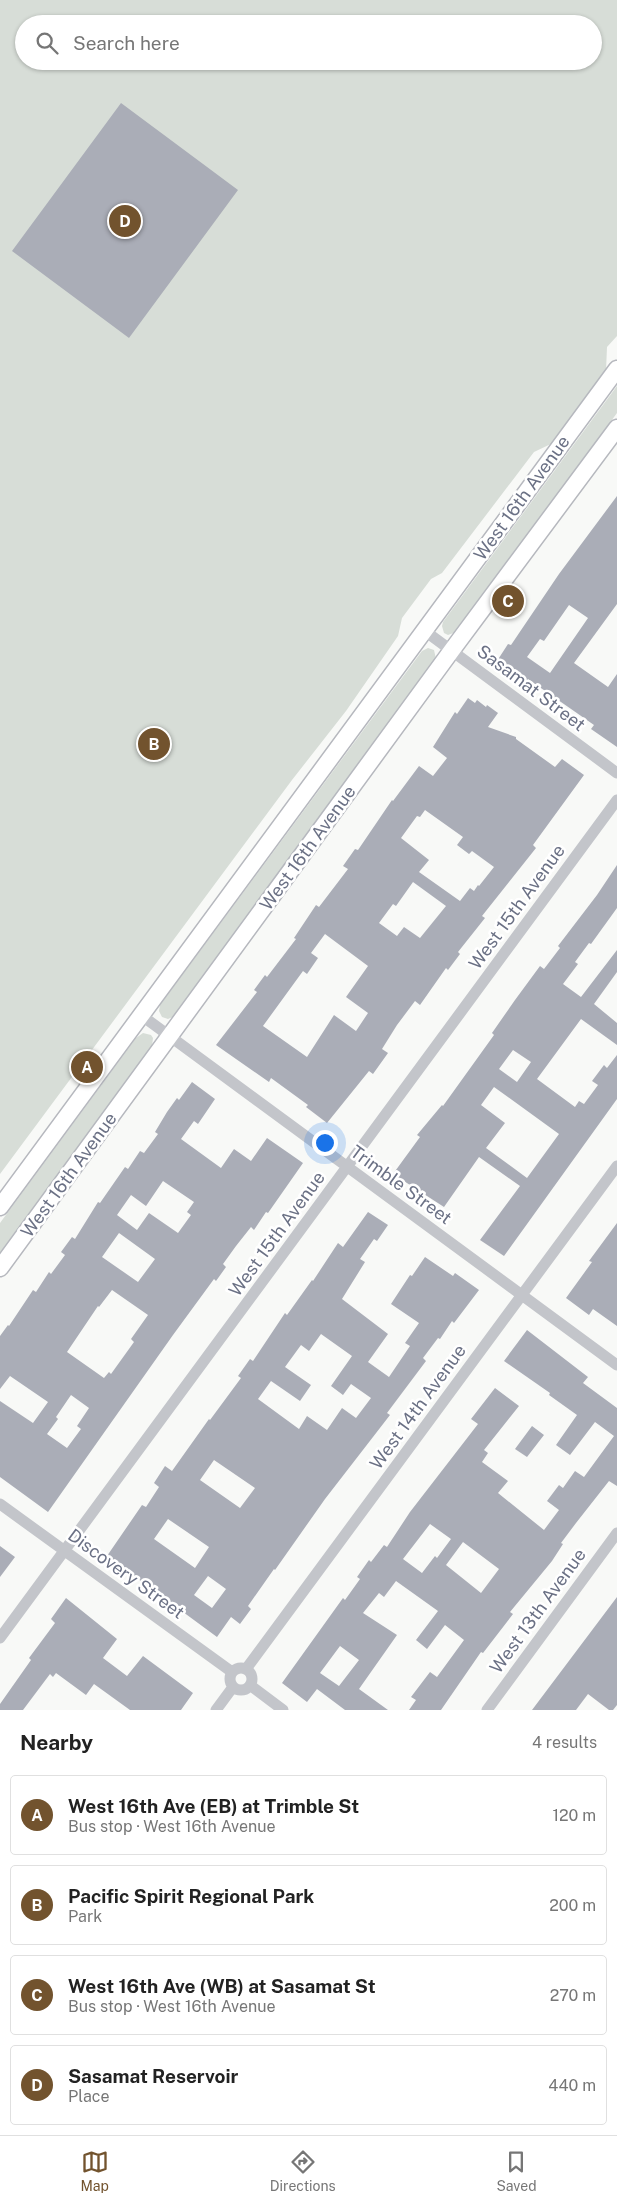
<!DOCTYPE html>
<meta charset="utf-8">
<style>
:root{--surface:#fff;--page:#f2f2f2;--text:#222;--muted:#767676;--line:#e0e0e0;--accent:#72532e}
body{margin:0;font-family:"Public Sans",sans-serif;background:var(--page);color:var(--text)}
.you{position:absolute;left:324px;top:1142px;width:18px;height:18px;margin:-12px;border:4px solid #fff;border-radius:50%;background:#1a73e8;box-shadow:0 0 0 8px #1a73e833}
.badge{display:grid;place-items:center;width:32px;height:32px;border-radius:50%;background:var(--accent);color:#fff;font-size:16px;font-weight:700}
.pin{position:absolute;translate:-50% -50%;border:2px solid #fff;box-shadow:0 1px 5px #0006}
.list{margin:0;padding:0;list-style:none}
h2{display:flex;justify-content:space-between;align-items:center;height:65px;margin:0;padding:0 20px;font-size:21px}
h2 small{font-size:16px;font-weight:400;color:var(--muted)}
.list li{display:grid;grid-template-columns:32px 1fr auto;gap:15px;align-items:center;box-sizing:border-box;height:80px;margin:0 10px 10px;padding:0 10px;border:1px solid var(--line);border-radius:5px}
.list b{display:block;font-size:19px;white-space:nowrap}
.list p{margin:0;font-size:16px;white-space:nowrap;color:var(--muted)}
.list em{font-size:16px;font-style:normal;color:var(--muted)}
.icon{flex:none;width:28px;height:28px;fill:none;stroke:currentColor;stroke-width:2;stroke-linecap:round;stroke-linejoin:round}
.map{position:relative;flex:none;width:617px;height:1710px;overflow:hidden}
.search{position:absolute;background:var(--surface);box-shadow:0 1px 4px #0004;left:15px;right:15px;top:15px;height:55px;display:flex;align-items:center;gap:12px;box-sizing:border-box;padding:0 18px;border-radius:28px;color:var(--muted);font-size:19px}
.sheet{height:425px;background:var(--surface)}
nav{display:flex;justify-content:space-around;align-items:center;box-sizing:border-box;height:70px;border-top:1px solid var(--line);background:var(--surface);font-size:14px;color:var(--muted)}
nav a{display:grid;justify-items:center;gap:2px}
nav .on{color:var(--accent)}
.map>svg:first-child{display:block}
.green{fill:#d7ddd7;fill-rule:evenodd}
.building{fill:#aaadb7;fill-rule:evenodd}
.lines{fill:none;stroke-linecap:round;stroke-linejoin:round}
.secondary-casing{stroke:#b6b8be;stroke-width:19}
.minor{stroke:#c3c5ca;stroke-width:11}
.secondary{stroke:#fff;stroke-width:16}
.labels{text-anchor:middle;stroke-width:5;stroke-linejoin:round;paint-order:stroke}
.street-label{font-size:18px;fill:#6b7185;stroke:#fff}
</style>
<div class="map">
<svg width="617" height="1710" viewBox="0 0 617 1710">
<rect width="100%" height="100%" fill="#f8f9f7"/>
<path class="green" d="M0 0H617V336L607 347 606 371 555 442 534 452 442 573 431 579 402 618 398 636 346 711 292 780 0 1174ZM24 24H593V61H24Z
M617 386V413L456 632 448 635 444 633 442 626 443 622Z
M428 648 434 650 436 659 175 1016 168 1019 162 1017 159 1011 160 1005 422 651Z
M143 1033 151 1035 153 1038 152 1046 0 1253V1223L136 1038Z"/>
<path class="building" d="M121 103 238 190 129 338 12 251Z
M617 496V604L574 663 608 687 617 674V747L591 729 594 725 528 679 527 681 497 661 508 644 511 645 559 574ZM569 605 588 618 550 673 527 657 540 639 544 641Z
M468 698 475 703 477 700 486 707 487 705 498 713 488 727 516 737V739L555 767 562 759 584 775 533 845 536 848 482 916 485 918 458 952 460 954 448 970 446 968 420 1005 415 1001 397 1025 382 1049 388 1053 373 1074 369 1071 327 1123 306 1107 308 1105 271 1078 269 1082 216 1045 257 992 254 990 265 975 267 977 296 939 294 938 316 905 319 907 348 869 343 866 355 849 358 850 392 800 393 801 419 766 433 776 447 758 433 747 455 712 457 714ZM425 810 463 837 457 845 469 854 472 851 494 867 479 886 478 885 474 891 470 888 460 901 419 872 429 860 401 838 417 816 420 817ZM413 882 446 906 420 938 404 927 397 936 379 923 393 904 396 906ZM325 934 368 966 346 997 368 1013 356 1031 334 1015 307 1057 263 1026 303 971 307 974 318 958 311 953Z
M617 865V908L591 944 589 943 575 962 578 964 563 984 581 997 617 950V972L594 1004 617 1023V1045L581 1019 537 1079 575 1107 579 1101 584 1104 598 1085 592 1081 604 1065 607 1068 617 1055V1099L504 1256 480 1240 520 1186 479 1157 444 1207 393 1174 420 1137 417 1135 442 1105 443 1106 494 1035 492 1033 515 1000 540 966 544 969 560 948 558 946 597 895ZM513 1050 531 1062 517 1082 499 1069ZM494 1087 559 1134 527 1178 486 1148 505 1123 481 1105Z
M192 1082 215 1099 198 1124 194 1121 181 1139 221 1168 234 1149 251 1161 267 1138 303 1163 268 1213 266 1212 254 1230 251 1227 236 1246 223 1264 226 1267 216 1281 214 1279 173 1335 48 1512 0 1477V1401L33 1423 48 1402 10 1376 0 1389V1336L8 1325 9 1326 33 1290 36 1292 49 1272 51 1274 65 1255 61 1252 72 1237 75 1239 98 1202 100 1203 125 1167 128 1169 140 1151 144 1153 158 1134 155 1132 167 1112 177 1098 179 1100ZM163 1181 194 1202 187 1212 191 1215 178 1233 149 1213 137 1230 117 1215 131 1195 146 1206ZM119 1233 155 1259 138 1282 102 1257ZM112 1290 148 1315 131 1339 134 1342 111 1374 109 1372 104 1378 67 1352 98 1306 99 1307ZM71 1395 89 1408 77 1426 81 1429 67 1448 47 1434 58 1419 56 1417Z
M368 1212 388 1225 377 1241 374 1239 360 1259 365 1262 342 1299 388 1334 368 1362 389 1377 410 1346 405 1343 419 1323 391 1304 410 1275 412 1276 425 1257 453 1276 455 1273 479 1290 454 1323 452 1321 440 1339 438 1338 423 1358 426 1361 387 1413 390 1415 325 1499 275 1570 274 1569 248 1606 251 1609 240 1624 231 1617 217 1637 107 1556 142 1505 146 1507 159 1487 154 1483 165 1466 172 1471 209 1419 210 1420 241 1378 238 1376 250 1359 253 1361 285 1313 287 1315 312 1280 313 1281 338 1243 343 1247ZM321 1334 352 1356 331 1386 343 1395 351 1384 371 1398 356 1418 342 1408 327 1430 307 1416 299 1429 258 1399 271 1381 300 1401 311 1385 285 1367 301 1345 309 1351ZM214 1460 255 1488 240 1508 200 1480ZM168 1519 209 1547 195 1568 154 1539ZM208 1576 226 1589 212 1608 194 1595Z
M617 1223V1326L593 1309 589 1315 566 1298 592 1262 589 1261Z
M527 1330 588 1377 583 1383 617 1408V1486L609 1481 576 1523 561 1543 563 1544 552 1561 510 1612 513 1614 483 1653 481 1652 441 1710H409L416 1700 411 1697 430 1672 437 1677 464 1640 445 1625 427 1649 416 1640 438 1611 396 1581 384 1597 379 1593 363 1613 397 1635 359 1689 388 1710H345L317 1689 307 1702 282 1683 343 1598 345 1600 360 1579 357 1577 369 1560 371 1562 384 1545 387 1547 410 1512 478 1424 471 1419 495 1388 519 1406 484 1450 488 1453 482 1462 508 1481 498 1493 544 1530 559 1510 547 1501 559 1485 563 1488 575 1471 584 1477 614 1436 595 1422 570 1455 556 1445 577 1415 549 1395 550 1393 504 1361ZM430 1524 451 1539 437 1558 435 1556 422 1573 403 1559ZM463 1542 499 1569 481 1593 446 1565ZM340 1646 359 1660 339 1686 320 1673Z
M532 1426 544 1435 527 1457 515 1449Z
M0 1546 15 1557 0 1577Z
M617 1597V1705L613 1710H609L588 1694 576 1710H532Z
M66 1598 117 1639 103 1658 127 1676 143 1656 193 1693 181 1710H130L94 1684 86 1695 56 1673 53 1677 50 1674 23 1710H0V1704L31 1660 29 1658 55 1623 51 1619Z"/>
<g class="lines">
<g class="secondary-casing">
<path id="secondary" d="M0 1207 617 369
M0 1268 452 650 617 428"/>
</g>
<path class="minor" d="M425 631 617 773
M141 1015 617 1365
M0 1504 232 1672
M0 1638 617 800
M230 1679a11 11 0 1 1 22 0a11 11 0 1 1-22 0Z
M246 1669 617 1166
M250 1685 283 1710
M216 1710 233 1687
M487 1710 617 1533"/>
<use href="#secondary" class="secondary"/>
</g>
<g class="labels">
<g class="street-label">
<text transform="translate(522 498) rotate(-54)" y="6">West 16th Avenue</text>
<text transform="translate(531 688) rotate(37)" y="6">Sasamat Street</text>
<text transform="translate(308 848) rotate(-54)" y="6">West 16th Avenue</text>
<text transform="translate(517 907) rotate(-54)" y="6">West 15th Avenue</text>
<text transform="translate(69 1175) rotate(-54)" y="6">West 16th Avenue</text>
<text transform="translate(401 1185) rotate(36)" y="6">Trimble Street</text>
<text transform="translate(277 1234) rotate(-54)" y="6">West 15th Avenue</text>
<text transform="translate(418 1407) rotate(-54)" y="6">West 14th Avenue</text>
<text transform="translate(126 1574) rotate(36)" y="6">Discovery Street</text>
<text transform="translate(538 1611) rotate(-54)" y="6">West 13th Avenue</text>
</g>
</g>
</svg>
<div class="you"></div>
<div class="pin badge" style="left:87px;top:1067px">A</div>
<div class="pin badge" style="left:154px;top:744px">B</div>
<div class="pin badge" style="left:508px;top:601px">C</div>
<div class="pin badge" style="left:125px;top:221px">D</div>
<div class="search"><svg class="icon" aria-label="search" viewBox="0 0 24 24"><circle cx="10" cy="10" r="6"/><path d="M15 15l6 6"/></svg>Search here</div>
</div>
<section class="sheet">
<h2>Nearby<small>4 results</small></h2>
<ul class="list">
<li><span class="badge">A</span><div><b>West 16th Ave (EB) at Trimble St</b><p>Bus stop · West 16th Avenue</p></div><em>120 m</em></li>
<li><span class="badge">B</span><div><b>Pacific Spirit Regional Park</b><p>Park</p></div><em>200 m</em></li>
<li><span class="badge">C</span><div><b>West 16th Ave (WB) at Sasamat St</b><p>Bus stop · West 16th Avenue</p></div><em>270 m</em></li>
<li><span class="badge">D</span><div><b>Sasamat Reservoir</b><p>Place</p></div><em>440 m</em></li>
</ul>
</section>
<nav>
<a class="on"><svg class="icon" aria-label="map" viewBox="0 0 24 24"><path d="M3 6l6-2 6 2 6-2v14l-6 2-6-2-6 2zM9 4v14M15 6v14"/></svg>Map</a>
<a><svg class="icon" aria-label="directions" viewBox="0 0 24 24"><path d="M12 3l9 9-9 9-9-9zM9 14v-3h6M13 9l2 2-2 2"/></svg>Directions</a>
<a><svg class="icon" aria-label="saved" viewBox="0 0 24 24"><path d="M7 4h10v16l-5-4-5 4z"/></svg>Saved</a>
</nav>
